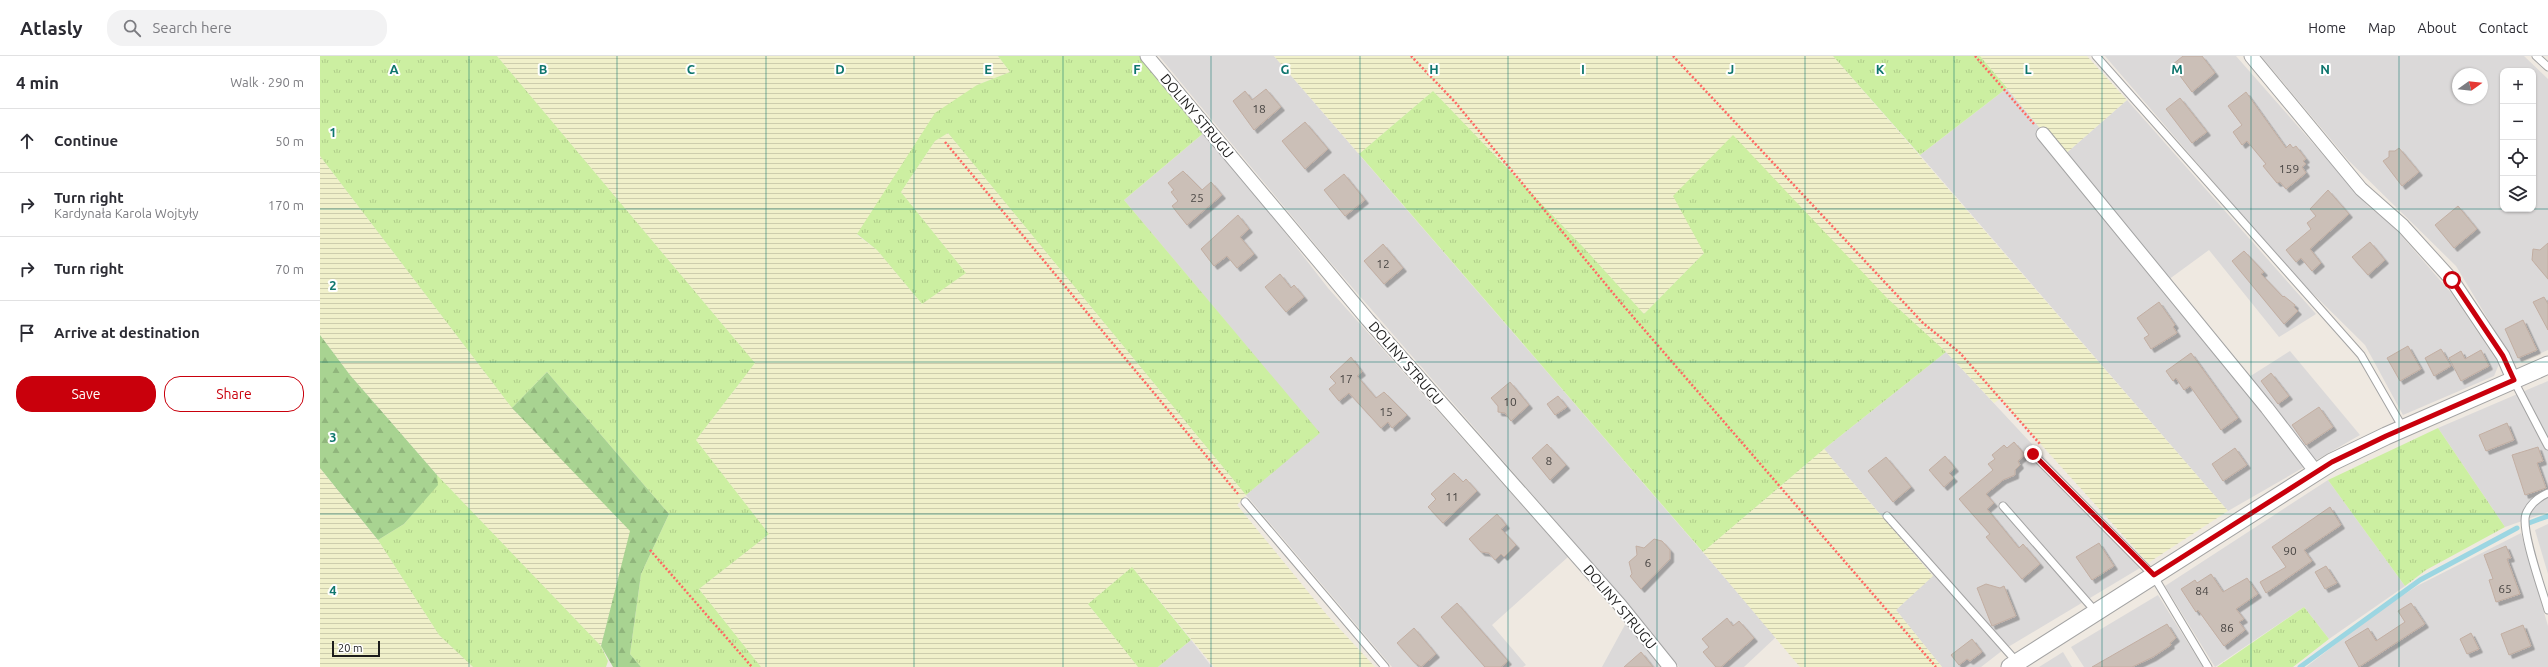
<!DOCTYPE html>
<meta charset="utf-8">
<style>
:root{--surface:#fff;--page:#f2f2f3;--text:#2b2b33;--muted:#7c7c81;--line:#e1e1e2;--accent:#c9000c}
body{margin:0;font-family:Ubuntu,sans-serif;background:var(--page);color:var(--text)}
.controls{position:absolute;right:12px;top:12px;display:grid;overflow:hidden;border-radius:8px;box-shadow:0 1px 3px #0004}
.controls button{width:36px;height:36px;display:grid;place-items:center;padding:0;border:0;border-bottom:1px solid var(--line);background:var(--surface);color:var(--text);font:20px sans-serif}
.compass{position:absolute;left:2132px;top:12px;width:36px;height:36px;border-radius:50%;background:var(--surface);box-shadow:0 1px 3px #0004;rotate:75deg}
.scale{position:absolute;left:12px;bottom:10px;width:48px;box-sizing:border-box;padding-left:4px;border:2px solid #1c1c1c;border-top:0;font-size:11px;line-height:14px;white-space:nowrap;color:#1c1c1c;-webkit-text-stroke:3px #fff;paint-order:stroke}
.stop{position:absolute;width:12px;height:12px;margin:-9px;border:3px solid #c9000c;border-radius:50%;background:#fff}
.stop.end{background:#c9000c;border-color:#fff;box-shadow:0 1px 4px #0008}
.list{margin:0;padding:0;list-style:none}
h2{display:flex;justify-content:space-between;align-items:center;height:52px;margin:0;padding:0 16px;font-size:17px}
h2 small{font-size:13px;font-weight:400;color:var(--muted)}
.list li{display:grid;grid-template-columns:26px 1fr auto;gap:12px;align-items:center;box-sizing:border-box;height:64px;padding:0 16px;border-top:1px solid var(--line)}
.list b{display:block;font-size:15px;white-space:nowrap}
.list p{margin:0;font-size:13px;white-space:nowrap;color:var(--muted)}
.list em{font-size:13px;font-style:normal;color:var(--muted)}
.actions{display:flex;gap:8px;padding:12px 16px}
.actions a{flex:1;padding:9px 0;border:1px solid var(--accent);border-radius:16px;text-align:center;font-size:14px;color:var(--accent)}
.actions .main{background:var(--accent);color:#fff}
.icon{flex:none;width:22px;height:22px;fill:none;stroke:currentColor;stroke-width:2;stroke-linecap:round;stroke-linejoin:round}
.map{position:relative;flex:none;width:2228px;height:611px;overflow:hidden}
header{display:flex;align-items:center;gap:24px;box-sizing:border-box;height:56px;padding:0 20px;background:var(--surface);border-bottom:1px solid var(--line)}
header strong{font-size:19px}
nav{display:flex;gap:22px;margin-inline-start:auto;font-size:14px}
.search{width:280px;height:36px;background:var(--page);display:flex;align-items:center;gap:10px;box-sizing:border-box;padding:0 14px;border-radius:16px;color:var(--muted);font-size:15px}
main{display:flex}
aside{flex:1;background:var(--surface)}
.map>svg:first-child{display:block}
.residential{fill:#dbd9d9;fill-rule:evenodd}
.farmland{fill:url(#farmland-rules)}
.grass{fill:url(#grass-tufts)}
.forest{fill:url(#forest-firs)}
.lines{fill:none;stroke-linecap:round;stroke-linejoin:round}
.stream{stroke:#9cd6e2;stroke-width:5}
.building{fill:#cbbfb7;stroke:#c2aea2;filter:url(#shadow)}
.service-casing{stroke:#a3a3a3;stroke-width:9}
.minor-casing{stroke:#a3a3a3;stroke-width:15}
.tertiary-casing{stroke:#a3a3a3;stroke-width:19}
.path{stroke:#ff6862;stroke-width:2.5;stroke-dasharray:2 2;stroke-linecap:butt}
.service{stroke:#fff;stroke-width:7}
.minor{stroke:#fff;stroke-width:13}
.tertiary{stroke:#fff;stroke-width:17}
.route{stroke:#c9000c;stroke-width:5}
.grid{fill:none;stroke:#0f766e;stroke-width:1;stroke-opacity:0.55}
.labels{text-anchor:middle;stroke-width:4;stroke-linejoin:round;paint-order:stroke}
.number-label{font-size:12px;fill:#484543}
.street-label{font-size:14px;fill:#1c1c1c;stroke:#fff}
.grid-label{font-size:13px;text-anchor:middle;font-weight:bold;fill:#0f766e;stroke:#fff;stroke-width:4;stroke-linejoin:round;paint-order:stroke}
</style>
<header>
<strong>Atlasly</strong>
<div class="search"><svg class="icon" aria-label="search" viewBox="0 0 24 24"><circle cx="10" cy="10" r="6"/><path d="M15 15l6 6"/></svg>Search here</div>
<nav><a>Home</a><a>Map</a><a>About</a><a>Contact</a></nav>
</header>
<main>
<aside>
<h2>4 min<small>Walk · 290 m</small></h2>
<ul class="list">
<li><svg class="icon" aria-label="ahead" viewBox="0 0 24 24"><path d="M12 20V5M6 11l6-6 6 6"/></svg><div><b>Continue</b></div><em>50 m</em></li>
<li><svg class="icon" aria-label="right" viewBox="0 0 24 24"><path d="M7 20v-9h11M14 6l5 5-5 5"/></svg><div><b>Turn right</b><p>Kardynała Karola Wojtyły</p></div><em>170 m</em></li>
<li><svg class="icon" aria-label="right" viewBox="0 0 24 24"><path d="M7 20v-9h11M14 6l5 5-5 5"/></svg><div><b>Turn right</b></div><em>70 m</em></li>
<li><svg class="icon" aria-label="arrive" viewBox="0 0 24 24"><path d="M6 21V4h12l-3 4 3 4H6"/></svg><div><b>Arrive at destination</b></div></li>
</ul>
<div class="actions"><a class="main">Save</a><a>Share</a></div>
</aside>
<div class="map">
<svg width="2228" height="611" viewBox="0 0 2228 611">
<defs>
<pattern id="farmland-rules" width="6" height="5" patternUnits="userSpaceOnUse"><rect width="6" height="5" fill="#f0f0ca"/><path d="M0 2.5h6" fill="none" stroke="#cdcdad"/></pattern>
<pattern id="grass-tufts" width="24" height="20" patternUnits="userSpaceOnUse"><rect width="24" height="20" fill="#ccefa1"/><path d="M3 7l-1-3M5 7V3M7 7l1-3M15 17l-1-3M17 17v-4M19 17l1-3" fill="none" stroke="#afcc8a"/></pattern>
<pattern id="forest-firs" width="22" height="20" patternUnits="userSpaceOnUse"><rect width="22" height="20" fill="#a8d391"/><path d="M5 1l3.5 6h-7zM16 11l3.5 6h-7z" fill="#90b57c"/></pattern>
<filter id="shadow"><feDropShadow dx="3.5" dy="3.5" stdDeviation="0" flood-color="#0004"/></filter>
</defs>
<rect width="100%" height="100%" fill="#efe9e1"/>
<path class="residential" d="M839 0H954L1456 581 1424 611H1359L1314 555 1004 199Z
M1785 0H1916L2048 150 2073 170 2132 238 2179 308 2174 320 2083 359 2045 289 1971 216Z
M1941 0H2204L2228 23V294L2195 308 2136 210 2028 104ZM2183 15H2213V153H2183ZM2138 18H2162V42H2138Z
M1687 32 1743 100 1807 44 1996 258 1959 281 1889 194 1848 224 1929 321 1970 295 2040 379 1908 455 1600 99Z
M886 75 1008 232 1248 501 1172 569 1206 609 1203 611H1072L926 439 999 377 804 144Z
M1626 296 1825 509 1683 594 1661 611H1622L1576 554 1613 519 1504 393Z
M2228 325V456L2185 471 2118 372Z
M2008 424 2085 530 2009 583 1984 551 1895 611 1845 530Z
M2228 468V518L2215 474Z
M2201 477 2228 570V611H1986L2056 557 2097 530Z
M1838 539 1883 611H1764L1751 591Z
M1307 565 1344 611H1282Z
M871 584 892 611H838Z
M1743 596 1752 611H1719Z"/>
<path class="farmland" d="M177 0H678L690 16 657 29 537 179 557 194 602 248 646 217 581 136 615 85 628 77 926 439 917 449 1007 559 1055 611H894L812 511 768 548 818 611H441L379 533 449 478 376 384 435 307Z
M954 0H1513L1908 455 1828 507 1680 343 1674 347 1626 296 1566 241 1384 197 1324 258 1265 193 1113 35 1039 98Z
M1660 0H1767L1807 44 1743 100Z
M0 100 192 352 311 475 281 590 117 419 30 319 0 279Z
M1504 393 1613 520 1576 554 1622 611H1480L1383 496Z
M0 412 58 484 119 579 153 611H0Z"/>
<path class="grass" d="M0 0H177L435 307 376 384 449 478 379 533 441 611H321L310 598 321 518 349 458 227 316 192 352 0 100Z
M678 0H820L886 75 804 144 1000 377 926 439 628 77 615 85 581 136 646 217 602 248 557 194 537 178 615 57 657 29 690 16Z
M1513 0H1660L1687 32 1600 99Z
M1113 35 1265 193 1324 258 1384 197 1353 140 1413 79 1566 241 1626 296 1504 393 1383 496 1039 98Z
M2118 372 2185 471 2106 514 2085 530 2008 424Z
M117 419 281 590 288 605 286 611H153L119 579 58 484 84 468 117 429Z
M812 511 871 584 838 611H818L768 548Z
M1984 551 2009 583 1973 611H1897Z"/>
<path class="forest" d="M0 279 30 319 117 419 118 429 84 468 58 484 0 412Z
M227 316 349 458 321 518 310 598 321 611H293L281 590 310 475 192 352Z"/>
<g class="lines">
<path class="stream" d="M2209 467 2228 460
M1980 611 2100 524 2197 472"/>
</g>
<path class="building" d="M1863 0H1882L1895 17 1872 36 1852 9Z
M946 33 961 51 934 74 913 45 925 35 932 44Z
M1926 36 1966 92 1970 88 1973 92 1976 90 1986 103 1983 105 1986 108 1982 111 1986 117 1966 133 1960 126 1957 127 1943 110 1946 108 1927 85 1922 89 1913 76 1922 69 1908 50Z
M1860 42 1887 76 1872 87 1846 53Z
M985 66 1008 93 985 113 962 85Z
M2079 92 2099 116 2082 130 2063 105 2069 101V95H2075Z
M863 115 882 134 891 126 902 139 867 169 852 150 858 145 851 136 854 134 848 127Z
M1024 118 1045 144 1025 160 1004 134Z
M2008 134 2029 158 1990 193 2001 207 1992 215 1981 202 1976 206 1966 194 1991 173 1987 167 1996 160 1990 153Z
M2138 150 2157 173 2134 192 2115 169Z
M918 159 929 173 920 181 934 198 917 212 907 200 894 210 881 193Z
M2050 186 2065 204 2048 219 2032 201Z
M2228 187V223L2212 204 2213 193 2220 194Z
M1063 188 1083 212 1064 228 1044 205Z
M1924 195 1944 216 1941 218 1963 241 1964 240 1975 249 1974 251 1978 255 1964 268 1912 205Z
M960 218 971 232 974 229 984 241 966 256 945 231Z
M2224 241 2228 248V274L2213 246Z
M1839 246 1855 269 1853 271 1857 277 1831 293 1824 282 1829 279 1817 262Z
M2203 264 2217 294 2198 302 2185 273Z
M2088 290 2101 313 2080 325 2067 302Z
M2121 293 2131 310 2114 320 2105 302Z
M2161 294 2169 310 2141 325 2129 302 2141 295 2145 303Z
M1871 297 1918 362 1901 374 1870 330 1864 334 1856 322 1853 325 1846 315Z
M1031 301 1042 316 1037 320 1056 342 1064 336 1087 359 1072 372 1068 366 1061 372 1029 337 1019 345 1009 333 1016 327 1010 321Z
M1951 317 1969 340 1958 348 1941 325Z
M1190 326 1209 349 1191 365 1185 357 1178 356V350L1171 342Z
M1238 340 1247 351 1235 359 1227 348Z
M1999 351 2013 371 1986 389 1972 369Z
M2187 367 2194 384 2166 395 2159 379Z
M1694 386 1705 399 1698 405 1700 409 1695 414V419L1683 424 1666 438 1674 447 1667 453 1699 492 1703 488 1720 508 1702 523 1666 481 1670 478 1639 443 1673 414 1668 408 1675 403 1672 399 1684 389 1687 392Z
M1227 388 1246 409 1230 424 1212 402Z
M2218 391 2223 405 2217 407 2226 432 2205 439 2192 399Z
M1915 392 1927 409 1903 425 1892 408Z
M1625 400 1635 412 1629 417 1634 422 1624 431 1609 414Z
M1566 401 1591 431 1573 446 1548 415Z
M1134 417 1143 426 1146 423 1157 435 1123 467 1108 451 1116 443 1111 438Z
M2010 451 2021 469 1984 494 1992 505 1946 537 1940 526 1966 511 1952 491Z
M1177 458 1186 469 1181 473 1196 489 1184 501 1181 498 1175 504 1169 497 1161 496 1149 483Z
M1334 483 1342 485 1350 494V503L1321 533 1310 520 1312 518 1309 506 1317 499 1316 490 1324 492Z
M1779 487 1794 510 1772 524 1756 501Z
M2186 490 2191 502 2187 503 2200 538 2176 546 2169 524 2173 523 2164 499Z
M2006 510 2017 527 2005 533 1995 516Z
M1891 518 1903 536 1927 522 1938 538 1916 553 1924 563 1919 566 1925 574 1904 590 1878 554 1876 556 1861 533 1875 524 1877 527Z
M1666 528 1680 532 1684 530 1696 560 1672 570 1657 532Z
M1137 547 1188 605 1181 611H1165L1121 561Z
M2091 547 2105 568 2039 611 2025 586 2048 572 2056 585 2085 566 2078 555Z
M1407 562 1413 570 1419 565 1434 582 1401 611H1396L1383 596 1389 591 1382 583Z
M1847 568 1856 582 1850 587 1851 589 1833 601 1812 611H1772Z
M2203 569 2211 590 2189 599 2181 578Z
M1094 572 1116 598 1101 611 1094 606 1077 587Z
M2151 577 2159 593 2147 598 2140 583Z
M1652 583 1662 596 1650 605 1647 603 1639 609 1631 599Z
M1321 596 1333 611H1304Z"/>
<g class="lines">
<g class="service-casing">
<path id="service" d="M1776 0 2041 299 2083 372
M2216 0 2228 11
M2194 325 2228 390
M1713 398 1833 519 1888 611
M2228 437C2219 441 2210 448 2206 458 2200 473 2223 536 2228 554
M925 446 1065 611
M1683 450 1776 556
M1567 460 1697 606"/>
</g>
<g class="minor-casing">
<path id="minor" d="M827 0 1048 264 1300 549 1350 611
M1931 0 2041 133 2083 170 2132 224 2183 300 2194 325
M1723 78 1947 352 1996 416"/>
</g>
<g class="tertiary-casing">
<path id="tertiary" d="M1690 611 2012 406 2066 380 2228 309"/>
</g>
<path class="path" d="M1091 0 1135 46 1302 248 1616 611
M1353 0 1603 267 1640 297 1720 388
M1655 0 1714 68
M625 86 918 438
M330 494 432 611"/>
<use href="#service" class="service"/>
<use href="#minor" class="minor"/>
<use href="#tertiary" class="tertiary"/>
</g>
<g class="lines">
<path class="route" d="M1713 398 1834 519 2012 406 2066 380 2194 324 2183 300 2132 224"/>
</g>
<path class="grid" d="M149 0V611M297 0V611M446 0V611M594 0V611M743 0V611M891 0V611M1040 0V611M1188 0V611M1337 0V611M1485 0V611M1634 0V611M1782 0V611M1931 0V611M2079 0V611M0 153H2183M2213 153H2228M0 306H2228M0 458H2228"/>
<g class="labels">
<g class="number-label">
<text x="939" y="57">18</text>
<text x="1969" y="117">159</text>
<text x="877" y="146">25</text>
<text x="1063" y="212">12</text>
<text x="1026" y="327">17</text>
<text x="1190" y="350">10</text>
<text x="1066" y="360">15</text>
<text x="1229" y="409">8</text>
<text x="1132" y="445">11</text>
<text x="1970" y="499">90</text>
<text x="1328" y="511">6</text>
<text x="2185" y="537">65</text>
<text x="1882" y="539">84</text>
<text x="1907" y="576">86</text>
</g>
<g class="street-label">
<text transform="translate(877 60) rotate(50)" y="5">DOLINY STRUGU</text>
<text transform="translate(1086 307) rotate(49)" y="5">DOLINY STRUGU</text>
<text transform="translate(1300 551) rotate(50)" y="5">DOLINY STRUGU</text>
</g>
</g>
<g class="grid-label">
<text x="74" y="18">A</text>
<text x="223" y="18">B</text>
<text x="371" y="18">C</text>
<text x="520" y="18">D</text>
<text x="668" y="18">E</text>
<text x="817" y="18">F</text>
<text x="965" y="18">G</text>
<text x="1114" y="18">H</text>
<text x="1263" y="18">I</text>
<text x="1411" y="18">J</text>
<text x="1560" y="18">K</text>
<text x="1708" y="18">L</text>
<text x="1857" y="18">M</text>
<text x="2005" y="18">N</text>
<text x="13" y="81">1</text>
<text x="13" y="234">2</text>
<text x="13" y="386">3</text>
<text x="13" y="539">4</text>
</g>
</svg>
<div class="controls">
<button>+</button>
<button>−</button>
<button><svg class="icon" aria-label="locate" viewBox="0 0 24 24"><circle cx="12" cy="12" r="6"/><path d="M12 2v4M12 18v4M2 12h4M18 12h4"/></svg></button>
<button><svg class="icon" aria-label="layers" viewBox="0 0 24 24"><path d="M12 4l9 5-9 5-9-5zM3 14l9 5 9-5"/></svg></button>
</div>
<svg class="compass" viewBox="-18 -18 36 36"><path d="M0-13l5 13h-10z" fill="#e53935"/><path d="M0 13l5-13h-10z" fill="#7c7c81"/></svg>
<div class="scale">20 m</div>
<div class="stop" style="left:2132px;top:224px"></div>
<div class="stop end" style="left:1713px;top:398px"></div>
</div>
</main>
